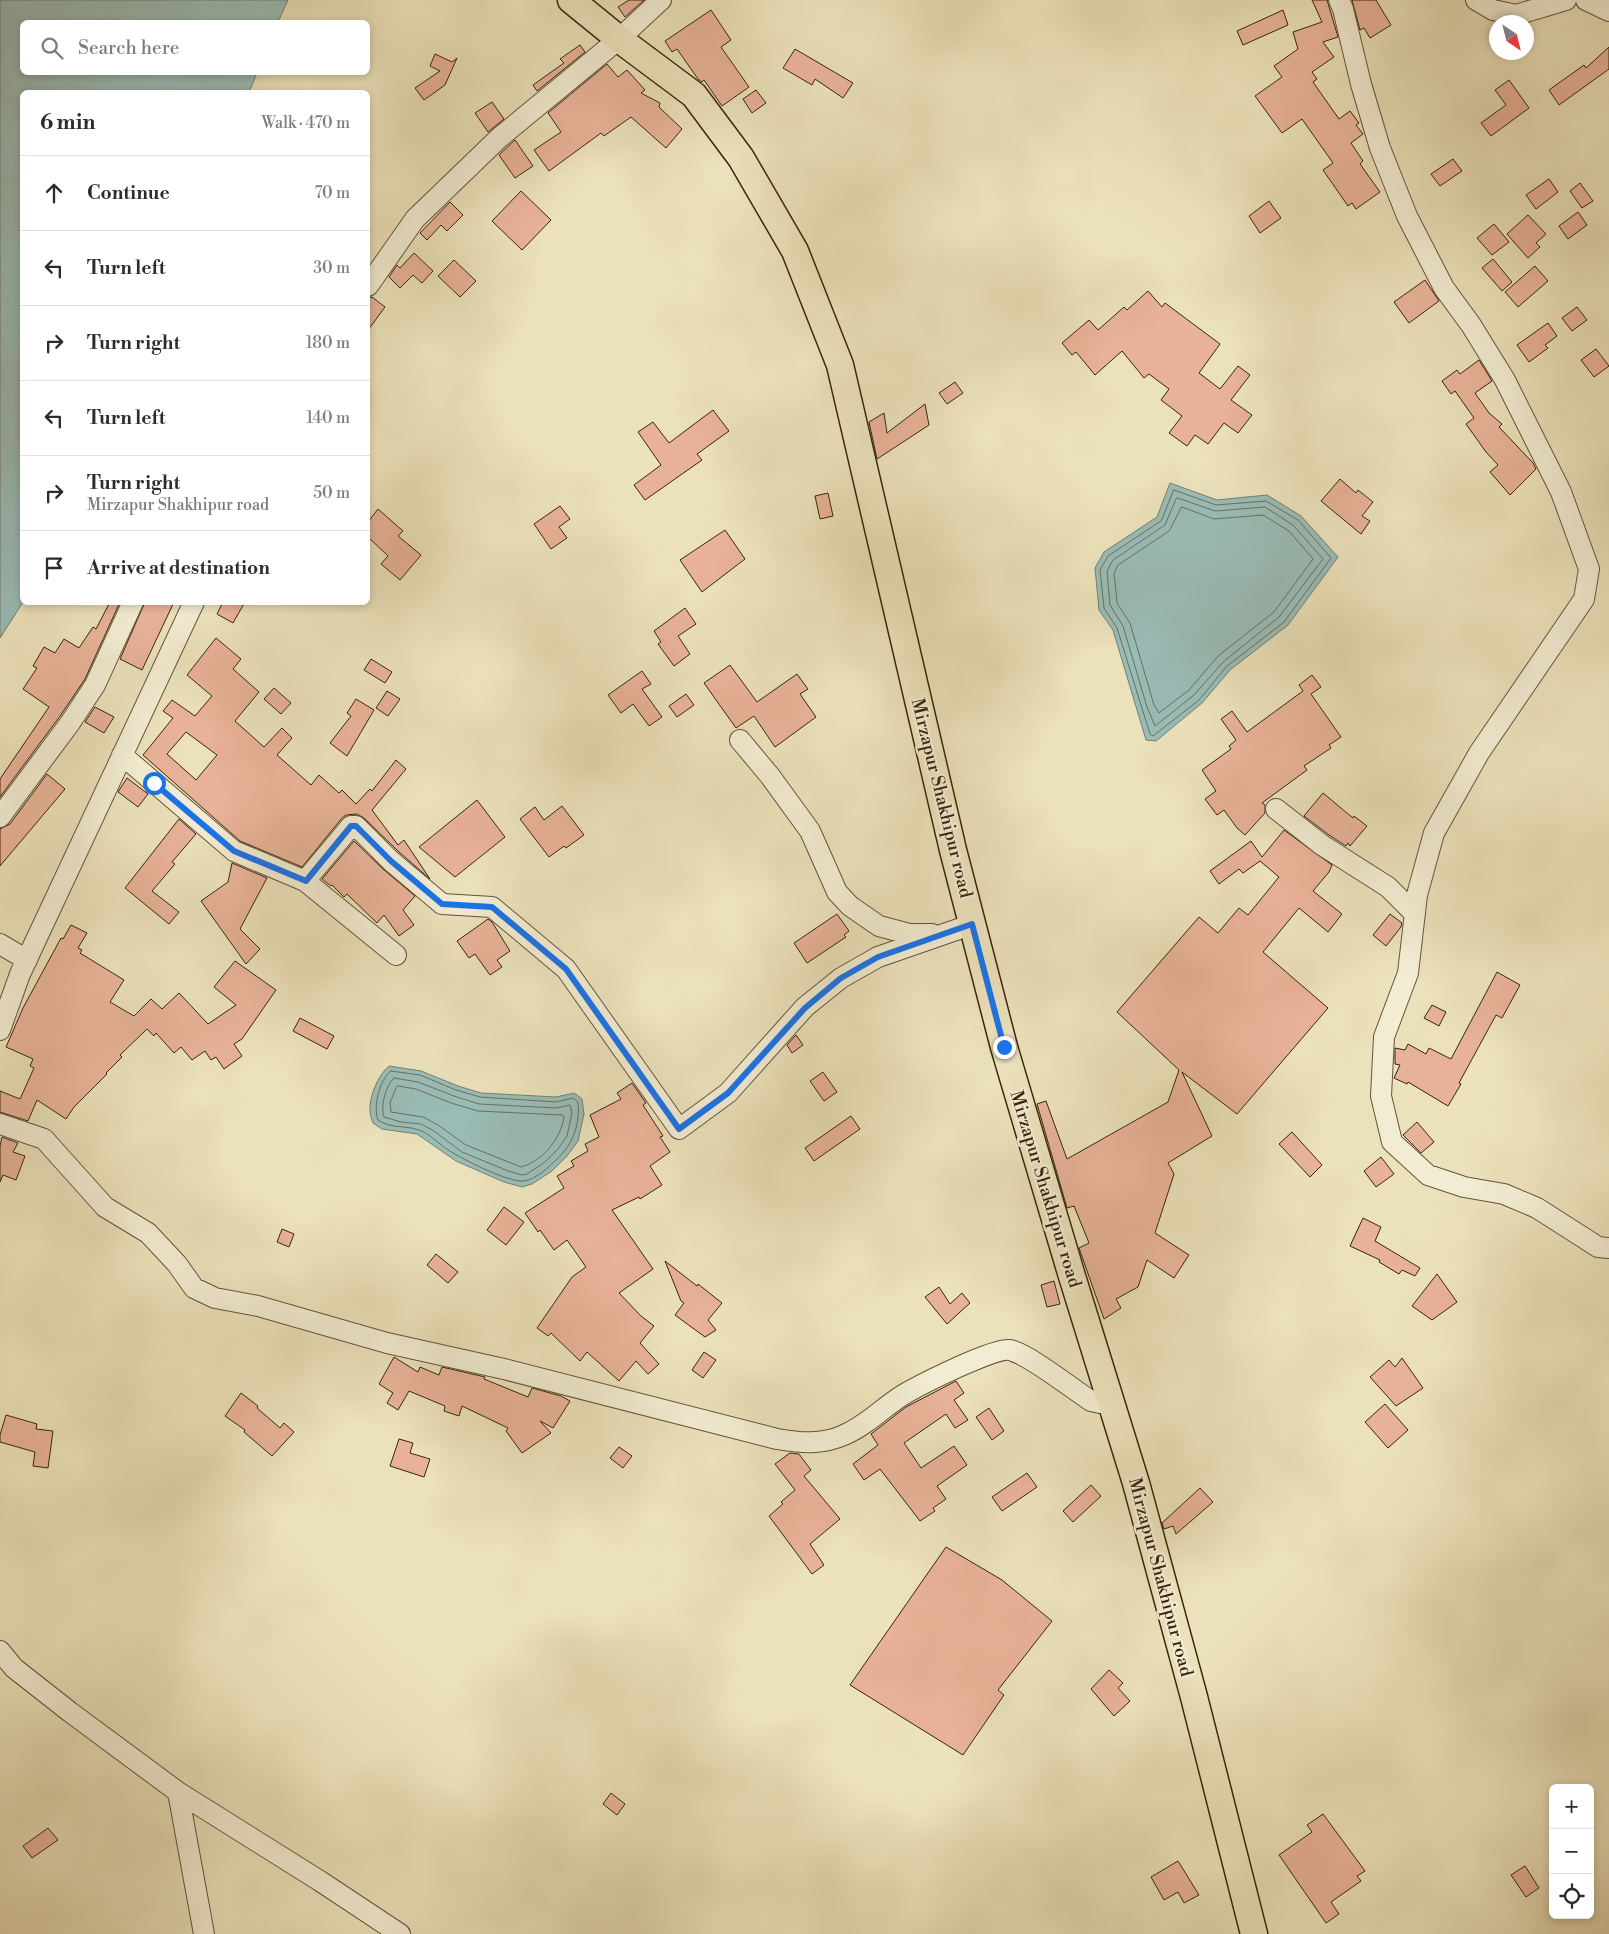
<!DOCTYPE html>
<meta charset="utf-8">
<style>
:root{--surface:#fff;--page:#f2f2f3;--text:#2b2b33;--muted:#7c7c81;--line:#e1e1e2}
body{margin:0;font-family:"Libre Bodoni",serif;background:var(--page);color:var(--text)}
.controls{position:absolute;right:15px;bottom:15px;display:grid;overflow:hidden;border-radius:8px;box-shadow:0 2px 8px #0003}
.controls button{width:45px;height:45px;display:grid;place-items:center;padding:0;border:0;border-bottom:1px solid var(--line);background:var(--surface);color:var(--text);font:25px sans-serif}
.compass{position:absolute;left:1489px;top:15px;width:45px;height:45px;border-radius:50%;background:var(--surface);box-shadow:0 2px 8px #0003;rotate:145deg}
.stop{position:absolute;width:15px;height:15px;margin:-11px;border:4px solid #1a73e8;border-radius:50%;background:#fff}
.stop.end{background:#1a73e8;border-color:#fff;box-shadow:0 1px 5px #0008}
.list{margin:0;padding:0;list-style:none}
h2{display:flex;justify-content:space-between;align-items:center;height:65px;margin:0;padding:0 20px;font-size:21px}
h2 small{font-size:16px;font-weight:400;color:var(--muted)}
.list li{display:grid;grid-template-columns:32px 1fr auto;gap:15px;align-items:center;box-sizing:border-box;height:75px;padding:0 20px;border-top:1px solid var(--line)}
.list b{display:block;font-size:19px;white-space:nowrap}
.list p{margin:0;font-size:16px;white-space:nowrap;color:var(--muted)}
.list em{font-size:16px;font-style:normal;color:var(--muted)}
.icon{flex:none;width:28px;height:28px;fill:none;stroke:currentColor;stroke-width:2;stroke-linecap:round;stroke-linejoin:round}
.map{position:relative;flex:none;width:1609px;height:1934px;overflow:hidden}
.search{position:absolute;background:var(--surface);box-shadow:0 2px 8px #0003;left:20px;top:20px;width:350px;height:55px;display:flex;align-items:center;gap:12px;box-sizing:border-box;padding:0 18px;border-radius:8px;color:var(--muted);font-size:19px}
.panel{position:absolute;background:var(--surface);box-shadow:0 2px 8px #0003;left:20px;top:90px;width:350px;height:515px;border-radius:8px}
.map>svg:first-child{display:block}
.water{fill:#9abcb6;stroke:#728072}
.lines{fill:none;stroke-linecap:round;stroke-linejoin:round}
.shore{stroke:#687061;stroke-width:1}
.building{fill:#e8b298;stroke:#37250c;fill-rule:evenodd}
.minor-casing{stroke:#645438;stroke-width:22}
.major-casing{stroke:#37250c;stroke-width:29}
.minor{stroke:#f2ecd2;stroke-width:20}
.major{stroke:#ebe1ba;stroke-width:26}
.route{stroke:#1a73e8;stroke-width:6}
.labels{text-anchor:middle;stroke-width:4.5;stroke-linejoin:round;paint-order:stroke}
.street-label{font-size:18px;fill:#37250c;stroke:#f2ecd2}
</style>
<div class="map">
<svg width="1609" height="1934" viewBox="0 0 1609 1934">
<rect width="100%" height="100%" fill="#ebe1ba"/>
<filter id="stains"><feTurbulence type="fractalNoise" baseFrequency=".004" numOctaves="4"/><feColorMatrix values="0 0 0 0 .2 0 0 0 0 .09 0 0 0 0 .02 0 0 0 .5 -.17"/></filter>
<radialGradient id="worn" r=".72"><stop offset=".6" stop-color="#630" stop-opacity="0"/><stop offset="1" stop-color="#630" stop-opacity=".3"/></radialGradient>
<path class="water" d="M0 0H288L278 22H22V72L257 73 249 92H22L23 602 0 638Z
M1170 483 1217 500 1267 495 1301 516 1338 557 1288 625 1230 670 1202 703 1156 741 1146 740 1113 630 1099 610 1095 568 1104 552 1157 517Z
M389 1066 421 1071 458 1086 481 1093 556 1097 574 1093 582 1099 584 1114 578 1141 567 1156 552 1171 532 1184 522 1187 504 1182 456 1161 417 1134 382 1129 373 1123C372 1120 370 1115 370 1111 369 1097 378 1075 389 1066Z"/>
<g class="lines">
<path class="shore" d="M1174 490 1216 505 1266 501 1298 520 1331 558 1284 622 1227 666 1199 700 1153 736 1150 734 1117 628 1104 608 1100 570 1108 556 1161 521Z
M1178 498 1215 511 1265 507 1293 525 1323 559 1279 617 1223 662 1194 695 1155 726 1147 707 1123 626 1110 605 1107 571 1113 560 1165 525 1176 499Z
M1182 507 1214 519 1263 515 1289 531 1313 559 1274 612 1218 656 1189 690 1159 713 1154 705 1130 623 1117 603 1114 573 1118 565 1169 531Z
M391 1071 420 1075 456 1090 480 1097 556 1102 573 1098 578 1102C580 1123 574 1143 558 1158 550 1166 537 1179 524 1181 509 1183 457 1157 444 1147 436 1141 428 1133 419 1130 405 1125 391 1129 378 1120 373 1107 379 1080 391 1071Z
M394 1078 418 1082 454 1096 479 1104 556 1108 570 1105 572 1113 567 1136 558 1149 545 1162 527 1174 522 1175 508 1171 462 1152 434 1131 421 1124 401 1122 384 1117C380 1106 386 1085 394 1078Z
M398 1086 416 1089 451 1103 478 1111 562 1115 564 1117C561 1138 543 1161 521 1167L466 1145 438 1125 423 1117 391 1112 390 1103 396 1088Z"/>
</g>
<path class="building" d="M629 0H644L625 17 618 7Z
M1312 0H1327L1338 37 1323 42 1334 57 1312 72 1317 79 1313 82 1339 119 1350 111 1359 123 1356 125 1363 134 1351 143 1363 161 1360 164 1380 192 1356 209 1352 203 1348 206 1323 170 1333 163 1302 119 1282 133 1255 96 1282 77 1274 66 1298 49 1293 32 1322 22Z
M1352 0H1376L1391 25 1370 38 1364 28 1360 30Z
M711 10 731 40 721 47 749 87 722 106 704 80 702 82 698 79 677 49 672 52 665 41Z
M1283 10 1288 25 1243 45 1237 31Z
M580 45 585 52 537 91 533 85 564 63 560 59Z
M1609 47V69L1559 105 1549 90 1584 65 1586 68Z
M795 49 853 83 843 98 815 79 812 85 783 68Z
M435 54 452 62 457 58 445 85 424 100 415 88 440 71 430 66Z
M607 64 618 77 627 70 645 90 641 93 660 103 659 107 682 129 666 148 631 117 604 136 601 133 549 171 534 150 561 132 548 113Z
M1509 80 1529 108 1491 136 1481 123 1506 105 1495 90Z
M756 90 766 103 752 113 743 99Z
M492 102 504 119 488 132 475 113Z
M515 140 533 166 515 178 499 155Z
M1453 159 1462 171 1440 186 1431 174Z
M1549 179 1558 192 1536 209 1526 195Z
M1580 183 1593 201 1582 208 1570 191Z
M521 191 551 220 522 250 492 221Z
M1269 201 1281 218 1260 233 1249 216Z
M450 202 463 215 447 231 441 225 427 240 420 233Z
M1578 212 1587 225 1568 239 1559 226Z
M1528 215 1546 234 1536 243 1540 247 1528 258 1507 234Z
M1494 224 1509 242 1492 255 1477 238Z
M414 253 433 271 422 283 413 275 400 288 389 277 397 265 400 268Z
M1493 259 1512 282 1502 291 1482 268Z
M454 260 476 281 460 297 438 276Z
M1535 266 1548 281 1518 307 1505 292Z
M1425 280 1439 301 1409 323 1394 302Z
M1148 291 1162 307 1165 303 1220 344 1199 373 1220 389 1238 366 1250 375 1231 400 1252 415 1238 433 1224 423 1208 444 1195 435 1187 446 1169 433 1182 416 1161 400 1169 389 1149 374 1144 378 1122 351 1095 375 1076 352 1072 355 1062 343 1089 320 1098 330 1124 307 1127 310Z
M372 297 385 307 368 330V298Z
M1577 307 1587 320 1572 331 1562 318Z
M1548 323 1557 336 1545 345 1548 348 1529 362 1517 345Z
M1596 349 1609 366 1594 377 1581 360Z
M1479 360 1492 381 1475 393 1489 413 1502 424 1499 427 1533 463 1536 469 1510 495 1490 472 1498 465 1486 452 1466 424 1474 418 1455 391 1451 394 1442 381 1457 370 1460 374Z
M955 382 963 393 947 404 939 393Z
M925 404 929 425 877 459 869 422 884 413 887 433Z
M713 410 729 431 697 454 702 460 645 500 634 485 661 465 638 432 653 422 669 443Z
M1340 479 1356 493 1358 490 1373 502 1362 516 1370 521 1361 534 1321 501Z
M828 493 833 516 820 519 815 496Z
M560 506 570 519 559 527 567 538 551 549 534 524Z
M378 509 403 531 398 536 421 555 400 580 381 564 388 556 368 537V522Z
M725 530 745 559 702 592 680 560Z
M110 602H120L85 679 60 716 0 797V779L49 707 23 689 37 668 33 666 44 647 55 653 64 639 79 648 93 627 96 629Z
M145 602H174L142 670 120 659Z
M223 602H245L233 623 217 614Z
M685 608 696 624 678 636 690 654 674 666 658 644 661 642 654 631Z
M216 638 241 659 233 669 259 692 235 721 264 747 282 728 292 738 277 755 311 785 319 775 339 793 342 790 356 804 370 789 372 791 396 760 406 769 372 810 398 845 404 840 430 879 399 852 364 818 357 814 346 815 342 818 302 867 240 841 143 755 173 718 163 711 172 700 195 716 212 696 187 675ZM186 732 217 755 196 780 167 754Z
M371 659 392 672 385 683 364 670Z
M730 665 757 702 797 674 808 689 800 694 816 717 775 747 754 716 736 728 704 683Z
M642 671 651 684 642 689 662 717 649 726 633 704 621 713 608 695Z
M1312 675 1321 687 1311 694 1341 737 1329 745 1331 748 1304 766 1307 770 1262 803 1265 805V813L1245 835 1237 828 1224 810 1217 815 1205 799 1216 791 1202 770 1231 749 1229 746 1236 740 1221 719 1232 711 1247 732 1303 691 1299 685Z
M274 688 291 703 281 714 264 699Z
M387 691 400 699 388 716 376 708Z
M686 694 694 705 677 717 669 706Z
M356 699 374 710 347 756 330 743 351 716 347 713Z
M95 707 114 717 104 733 85 722Z
M47 774 65 789 0 866V829L10 824Z
M127 778 148 794 138 807 118 792Z
M1323 793 1353 818 1354 816 1367 826 1350 846 1348 843 1346 846 1329 835 1304 816Z
M477 800 505 837 455 877 419 847Z
M562 806 584 835 566 848 564 846 549 857 520 819 535 807 544 820Z
M179 819 196 834 172 862 175 864 152 891 179 912 169 924 125 888Z
M1284 830 1332 865 1329 872 1313 891 1342 914 1328 932 1299 908 1263 952 1328 1008 1237 1114 1182 1072 1212 1136 1168 1163 1174 1174 1155 1233 1189 1255 1174 1278 1147 1260 1138 1287 1116 1299 1121 1308 1104 1319 1079 1248 1089 1243 1074 1206 1067 1208 1037 1104 1046 1101 1067 1159 1168 1102 1179 1070 1117 1012 1199 917 1218 933 1239 908 1248 915 1279 877 1260 861 1243 873 1239 869 1219 884 1210 871 1251 841 1262 857Z
M354 841 383 869 415 896 403 910 414 925 399 936 384 915 377 923 347 894 344 897 332 885 331 886 322 879Z
M232 863 267 878 240 929 260 949 246 964 201 901 228 882Z
M837 914 849 931 844 935 846 937 807 963 794 943Z
M1390 914 1402 923 1401 927 1386 946 1373 935Z
M488 919 492 922 510 951 497 960 502 967 490 975 475 954 469 958 457 941Z
M71 925 87 933 78 948 82 950 80 953 124 980 110 1002 134 1016 151 999 162 1009 179 993 208 1024 236 1005 214 987 235 961 276 990 242 1039 234 1044 242 1056 224 1069 216 1057 211 1060 205 1051 192 1060 181 1047 174 1053 156 1033 154 1036 147 1029 120 1055 122 1057 106 1073 107 1074 74 1107 66 1119 37 1100 28 1121 0 1112V1091L20 1099 34 1068 30 1066 33 1059 6 1047 23 1008 61 938 63 939Z
M1497 972 1520 985 1502 1018 1496 1015 1459 1083 1461 1084 1448 1106 1408 1082 1407 1084 1394 1078 1400 1065 1395 1064V1048L1405 1050 1408 1044 1426 1054 1429 1048 1451 1059Z
M1432 1005 1446 1012 1439 1026 1424 1018Z
M300 1018 334 1036 327 1049 293 1031Z
M796 1035 803 1045 792 1053 787 1045Z
M823 1072 837 1092 824 1101 810 1081Z
M632 1083 646 1103 643 1105 663 1136 660 1137 670 1152 650 1166 662 1185 640 1199 639 1197 612 1210 653 1269 619 1293 641 1316 654 1326 640 1343 659 1364 648 1374 636 1361 619 1381 587 1352 580 1361 551 1333 548 1336 537 1328 572 1277 586 1267 567 1240 554 1250 540 1230 538 1232 525 1213 564 1188 557 1176 574 1166 571 1161 588 1151 585 1144 599 1137 590 1115 621 1099 617 1093Z
M851 1116 860 1129 814 1161 805 1148Z
M1417 1122 1434 1142 1421 1153 1403 1135Z
M1292 1132 1322 1165 1310 1177 1279 1144Z
M2 1137 18 1143 13 1152 25 1156 16 1180 3 1175 0 1182V1146Z
M1381 1157 1394 1174 1376 1187 1364 1171Z
M504 1207 524 1222 506 1245 487 1230Z
M1363 1218 1381 1227 1375 1241 1420 1268 1415 1276 1402 1270 1399 1274 1379 1262 1380 1260 1350 1246Z
M282 1229 294 1234 289 1247 277 1242Z
M436 1254 458 1272 448 1283 427 1265Z
M665 1261 697 1286 698 1284 722 1303 708 1320 716 1330 705 1337 675 1315 684 1303 681 1301Z
M1437 1274 1457 1302 1432 1320 1412 1306Z
M1054 1281 1060 1304 1047 1307 1041 1285Z
M939 1287 950 1304 962 1293 970 1303 947 1324 925 1297Z
M704 1352 716 1360 703 1378 692 1370Z
M394 1357 418 1372 420 1367 439 1375 442 1367 485 1377 484 1379 528 1397 532 1388 561 1396 570 1401 553 1428 540 1421 551 1433 522 1453 506 1431 508 1428 462 1406 459 1416 444 1411 445 1406 409 1391 398 1410 387 1403 393 1393 379 1384Z
M1402 1358 1423 1388 1396 1406 1370 1377 1389 1360 1395 1367Z
M956 1381 964 1393 954 1400 968 1420 955 1428 946 1414 904 1443 921 1468 954 1446 967 1465 937 1486 946 1499 933 1508 935 1511 920 1521 880 1469 864 1480 853 1464 878 1445 871 1434 906 1407Z
M241 1393 258 1406 257 1408 280 1428 284 1423 294 1432 272 1456 244 1432 245 1430 225 1416Z
M1385 1404 1408 1430 1388 1448 1365 1422Z
M989 1408 1004 1431 992 1440 976 1417Z
M6 1415 37 1424 36 1429 53 1431 48 1468 33 1466 35 1452 0 1442V1435Z
M399 1439 413 1443 410 1453 430 1459 424 1477 390 1466Z
M619 1447 632 1456 623 1468 610 1458Z
M790 1453 799 1454 811 1470 804 1476 840 1519 810 1544 824 1565 812 1574 769 1516 783 1504 781 1502 795 1490 775 1464Z
M1027 1473 1037 1487 1002 1511 992 1497Z
M1091 1485 1101 1496 1073 1522 1063 1511Z
M1200 1488 1213 1502 1176 1534 1173 1526 1164 1529 1162 1523Z
M946 1547 1002 1580 1052 1621 998 1690 1004 1695 963 1755 850 1685Z
M1109 1670 1123 1683 1118 1688 1130 1701 1114 1716 1091 1689Z
M611 1793 625 1804 617 1815 603 1804Z
M1323 1814 1365 1871 1357 1876 1361 1881 1331 1902 1339 1914 1326 1923 1279 1855 1312 1832 1307 1825Z
M48 1828 58 1840 32 1858 23 1846Z
M1178 1861 1199 1895 1184 1903 1178 1892 1164 1900 1151 1877Z
M1525 1866 1539 1888 1526 1897 1511 1875Z"/>
<g class="lines">
<g class="minor-casing">
<path id="minor" d="M1339 0 1343 9 1361 84 1380 148 1407 216 1444 288 1471 325 1505 380 1561 492 1589 569 1584 599 1479 753 1434 833 1417 895 1408 973 1384 1037 1381 1096 1392 1142 1428 1175 1464 1187 1504 1194 1537 1208 1598 1247 1609 1248
M1476 0 1493 10 1516 15 1566 0
M1586 0 1609 11
M368 286 415 219 499 138 619 39 661 0
M740 740 770 776 810 831 837 892 850 906 879 926 909 934H932
M122 755 234 851 305 881 396 955
M1276 809 1322 845 1388 887 1415 914
M0 817 70 723 95 685 133 602
M305 881 351 826H356L391 861 442 904 492 907 566 969 679 1129 728 1093 805 1007 841 978 878 957 973 924
M0 944 27 960
M0 1030 20 974 194 602
M0 1124 44 1139 105 1207 148 1233 177 1264 194 1288 215 1298 258 1306 387 1343 504 1369 777 1439C800 1443 822 1445 844 1435 868 1425 886 1404 908 1392 924 1383 995 1347 1010 1350 1030 1355 1071 1388 1091 1401L1100 1403 1111 1401
M0 1651 14 1668 70 1712 178 1792 320 1881 400 1934
M178 1792 204 1934"/>
</g>
<g class="major-casing">
<path id="major" d="M571 0 619 39 694 95 741 158 795 251 840 365 953 850 1004 1047 1071 1273 1136 1483 1194 1697 1254 1934"/>
</g>
<use href="#minor" class="minor"/>
<use href="#major" class="major"/>
</g>
<g class="lines">
<path class="route" d="M154 783 234 851 306 881 351 826H356L391 861 442 904 492 907 566 969 679 1129 728 1093 805 1008 841 978 878 957 972 924 1004 1047"/>
</g>
<g class="labels">
<g class="street-label">
<text transform="translate(942 798) rotate(76)" y="6">Mirzapur Shakhipur road</text>
<text transform="translate(1046 1189) rotate(73)" y="6">Mirzapur Shakhipur road</text>
<text transform="translate(1161 1577) rotate(75)" y="6">Mirzapur Shakhipur road</text>
</g>
</g>
<rect width="100%" height="100%" filter="url(#stains)"/>
<rect width="100%" height="100%" fill="url(#worn)"/>
</svg>
<div class="controls">
<button>+</button>
<button>−</button>
<button><svg class="icon" aria-label="locate" viewBox="0 0 24 24"><circle cx="12" cy="12" r="6"/><path d="M12 2v4M12 18v4M2 12h4M18 12h4"/></svg></button>
</div>
<svg class="compass" viewBox="-18 -18 36 36"><path d="M0-13l5 13h-10z" fill="#e53935"/><path d="M0 13l5-13h-10z" fill="#7c7c81"/></svg>
<div class="stop" style="left:154px;top:783px"></div>
<div class="stop end" style="left:1004px;top:1047px"></div>
<div class="search"><svg class="icon" aria-label="search" viewBox="0 0 24 24"><circle cx="10" cy="10" r="6"/><path d="M15 15l6 6"/></svg>Search here</div>
<section class="panel">
<h2>6 min<small>Walk · 470 m</small></h2>
<ul class="list">
<li><svg class="icon" aria-label="ahead" viewBox="0 0 24 24"><path d="M12 20V5M6 11l6-6 6 6"/></svg><div><b>Continue</b></div><em>70 m</em></li>
<li><svg class="icon" aria-label="left" viewBox="0 0 24 24"><path d="M17 20v-9H6M10 6l-5 5 5 5"/></svg><div><b>Turn left</b></div><em>30 m</em></li>
<li><svg class="icon" aria-label="right" viewBox="0 0 24 24"><path d="M7 20v-9h11M14 6l5 5-5 5"/></svg><div><b>Turn right</b></div><em>180 m</em></li>
<li><svg class="icon" aria-label="left" viewBox="0 0 24 24"><path d="M17 20v-9H6M10 6l-5 5 5 5"/></svg><div><b>Turn left</b></div><em>140 m</em></li>
<li><svg class="icon" aria-label="right" viewBox="0 0 24 24"><path d="M7 20v-9h11M14 6l5 5-5 5"/></svg><div><b>Turn right</b><p>Mirzapur Shakhipur road</p></div><em>50 m</em></li>
<li><svg class="icon" aria-label="arrive" viewBox="0 0 24 24"><path d="M6 21V4h12l-3 4 3 4H6"/></svg><div><b>Arrive at destination</b></div></li>
</ul>
</section>
</div>
